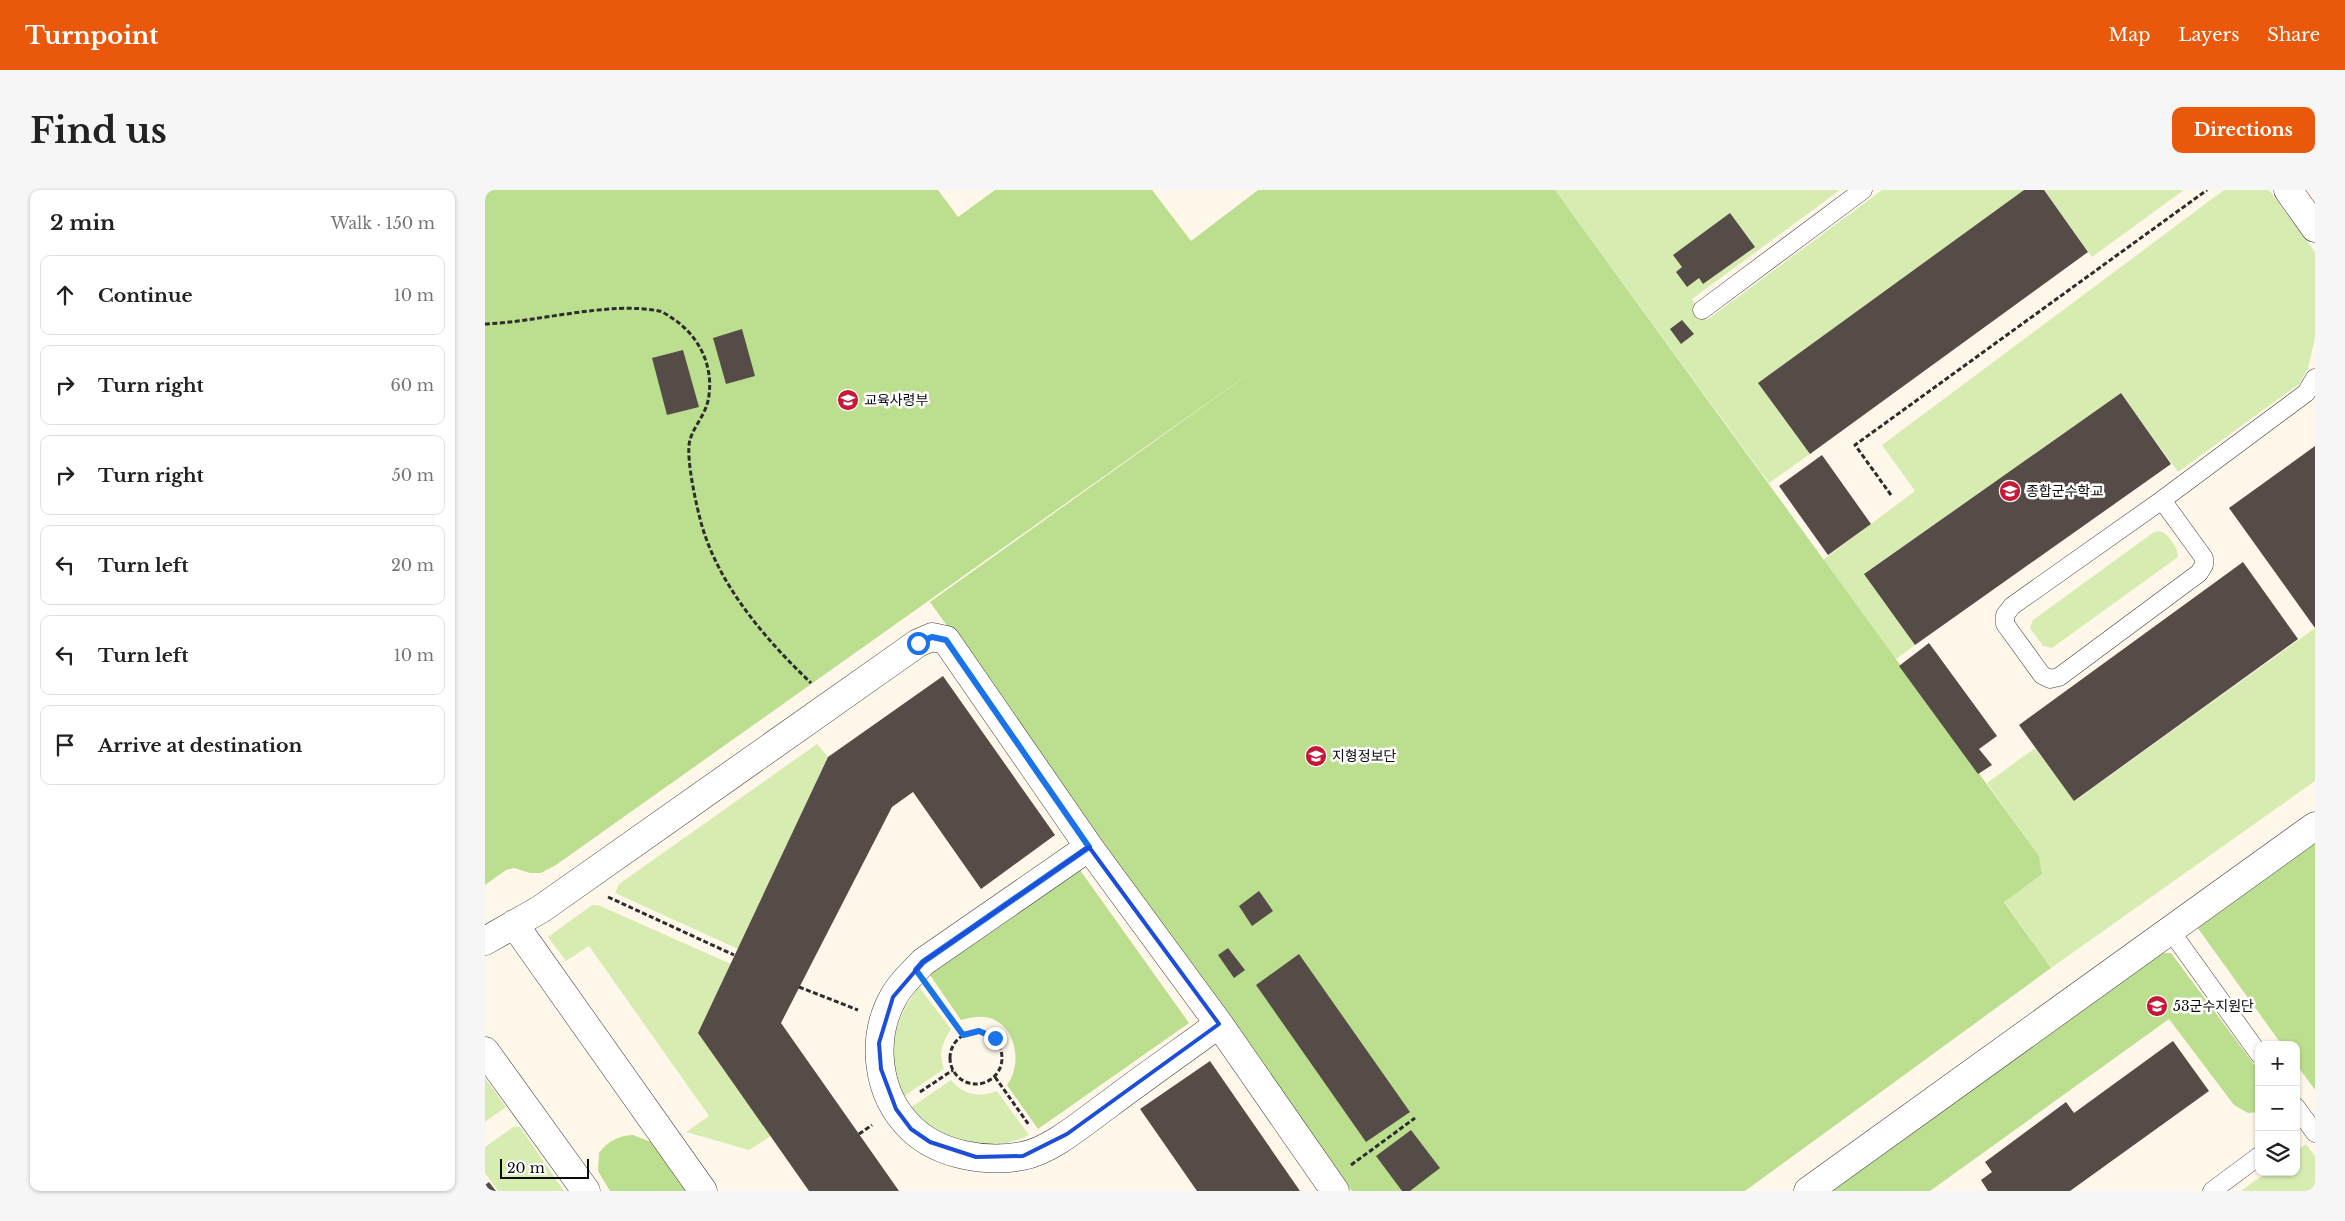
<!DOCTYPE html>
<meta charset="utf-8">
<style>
:root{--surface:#fff;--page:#f6f6f6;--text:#222;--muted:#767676;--line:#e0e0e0;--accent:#ea580c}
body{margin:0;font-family:"Libre Baskerville","Noto Sans KR",serif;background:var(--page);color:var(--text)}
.controls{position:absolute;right:15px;bottom:15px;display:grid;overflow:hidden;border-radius:10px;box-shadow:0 1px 4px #0004}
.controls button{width:45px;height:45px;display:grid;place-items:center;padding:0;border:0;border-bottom:1px solid var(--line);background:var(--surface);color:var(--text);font:25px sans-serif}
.scale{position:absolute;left:15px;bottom:12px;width:89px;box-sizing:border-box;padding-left:5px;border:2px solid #0b0b0b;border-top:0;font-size:14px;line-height:18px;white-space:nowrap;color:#0b0b0b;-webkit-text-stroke:4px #fff;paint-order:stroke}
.stop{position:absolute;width:15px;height:15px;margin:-11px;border:4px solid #1a73e8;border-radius:50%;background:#fff}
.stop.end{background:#1a73e8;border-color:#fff;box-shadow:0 1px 5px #0008}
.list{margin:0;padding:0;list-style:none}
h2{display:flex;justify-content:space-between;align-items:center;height:65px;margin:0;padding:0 20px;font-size:21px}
h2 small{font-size:16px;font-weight:400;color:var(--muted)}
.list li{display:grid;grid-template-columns:32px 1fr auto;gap:15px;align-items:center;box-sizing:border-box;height:80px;margin:0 10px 10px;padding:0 10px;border:1px solid var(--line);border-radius:10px}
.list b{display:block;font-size:19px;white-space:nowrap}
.list em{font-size:16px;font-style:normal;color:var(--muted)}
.icon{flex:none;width:28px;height:28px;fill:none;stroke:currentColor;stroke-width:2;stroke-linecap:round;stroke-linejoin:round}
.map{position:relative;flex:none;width:1830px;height:1001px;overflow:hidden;border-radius:10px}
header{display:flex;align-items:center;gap:30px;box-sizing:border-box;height:70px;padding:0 25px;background:var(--accent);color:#fff}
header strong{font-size:24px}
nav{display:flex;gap:28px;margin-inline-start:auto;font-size:18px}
.intro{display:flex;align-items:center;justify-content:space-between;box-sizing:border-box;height:120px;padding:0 30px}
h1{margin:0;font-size:35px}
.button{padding:12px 22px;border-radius:10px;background:var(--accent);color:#fff;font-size:18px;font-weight:700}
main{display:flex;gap:30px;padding:0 30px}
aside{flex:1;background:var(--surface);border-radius:10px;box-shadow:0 1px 4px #0004}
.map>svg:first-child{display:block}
.green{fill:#d7ecb1}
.forest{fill:#bcde8f}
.building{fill:#554b47}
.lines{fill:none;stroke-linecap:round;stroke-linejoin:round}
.lane-casing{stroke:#3e3e3e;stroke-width:19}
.street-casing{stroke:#3e3e3e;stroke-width:29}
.path{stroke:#2d2d2d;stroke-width:3;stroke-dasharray:5 2.5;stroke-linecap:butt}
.lane{stroke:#fff;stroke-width:18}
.street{stroke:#fff;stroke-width:28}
.route{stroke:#1a73e8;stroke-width:6}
.marked{fill:none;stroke:#1d4ed8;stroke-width:4;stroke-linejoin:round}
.labels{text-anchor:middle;stroke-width:5;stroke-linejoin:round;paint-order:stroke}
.poi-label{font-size:14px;fill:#0b0b0b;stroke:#fff;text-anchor:start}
</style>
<header>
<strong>Turnpoint</strong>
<nav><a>Map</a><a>Layers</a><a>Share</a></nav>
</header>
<div class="intro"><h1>Find us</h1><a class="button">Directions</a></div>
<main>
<aside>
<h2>2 min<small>Walk · 150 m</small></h2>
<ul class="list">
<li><svg class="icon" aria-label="ahead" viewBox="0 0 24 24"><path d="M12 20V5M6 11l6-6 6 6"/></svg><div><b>Continue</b></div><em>10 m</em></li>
<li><svg class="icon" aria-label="right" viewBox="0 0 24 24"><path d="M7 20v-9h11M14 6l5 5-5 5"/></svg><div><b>Turn right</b></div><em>60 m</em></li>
<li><svg class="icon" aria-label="right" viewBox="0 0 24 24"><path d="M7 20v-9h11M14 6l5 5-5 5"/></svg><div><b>Turn right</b></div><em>50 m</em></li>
<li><svg class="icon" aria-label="left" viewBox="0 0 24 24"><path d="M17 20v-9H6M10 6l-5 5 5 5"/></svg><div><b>Turn left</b></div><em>20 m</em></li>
<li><svg class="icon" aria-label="left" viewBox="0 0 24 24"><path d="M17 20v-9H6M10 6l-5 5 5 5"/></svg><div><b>Turn left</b></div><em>10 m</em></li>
<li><svg class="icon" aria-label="arrive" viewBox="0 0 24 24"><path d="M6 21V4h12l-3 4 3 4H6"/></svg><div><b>Arrive at destination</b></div></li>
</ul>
</aside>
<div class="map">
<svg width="1830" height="1001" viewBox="0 0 1830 1001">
<rect width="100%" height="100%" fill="#fff8ea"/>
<path class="green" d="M1070 0H1355L1207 109 1222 130 1397 0H1539L1273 193 1325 264 1284 293Z
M1559 0H1699L1607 67Z
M1739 0H1784L1830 62V148L1823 179 1814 194 1693 282 1636 203 1380 383 1430 455 1410 470 1338 370 1430 301 1397 255Z
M1675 341C1684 344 1693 358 1693 367L1567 458 1558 456 1545 438 1548 430 1669 342Z
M1830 438V591L1566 778 1519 711 1557 684 1554 666 1502 593 1550 558 1590 611Z
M332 554 343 567 253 759 130 703 134 694Z
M107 715H113L246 774 213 843 286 946 264 960 201 942 224 926 104 756 81 771 63 747Z
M434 797 466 839C457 853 453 864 459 879L418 907C399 869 408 829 434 797Z
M0 888 21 917 0 932Z
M466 890C479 905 493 908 512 901L544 945C502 967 455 950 425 918Z
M28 937H35L79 1001H13L0 983V957Z
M1821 954 1830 966V1001H1756L1782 982H1811V961Z"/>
<path class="forest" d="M0 0H453L473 27 510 0H667L706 51 773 0H1070L1554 666 1557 684 1519 712 1566 778 1260 1001H867L445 412 790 165 71 675 56 683H45L29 678 21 680 0 695Z
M1830 651V900L1811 874V855H1797L1712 737Z
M595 680 704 833 553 939 522 895C537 875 532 840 508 829 498 825 487 827 476 830L445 785Z
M1676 763H1686L1774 881V922L1763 923 1749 915 1684 829 1445 1001H1344Z
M148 945 166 952 201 1001H125L113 981 114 963C123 951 133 946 148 945Z"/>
<path class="building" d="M1539 0H1559L1603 62 1325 264 1273 193Z
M1245 23 1270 57 1218 94 1214 88 1202 97 1191 82 1197 77 1188 65Z
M1197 130 1209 144 1196 154 1185 139Z
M257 139 270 186 241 194 228 148Z
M198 160 214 217 182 225 167 168Z
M1636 203 1686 274 1430 455 1379 384Z
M1830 256V438L1744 318Z
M1337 265 1386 334 1343 365 1294 296Z
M1758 372 1813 449 1589 611 1534 535Z
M1444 453 1512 546 1494 559 1507 575 1493 584 1414 476Z
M458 486 570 645 496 699 428 602 407 617 296 833 414 1001H324L213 843 343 567Z
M774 701 788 721 767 736 754 716Z
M743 758 760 780 749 788 733 765Z
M814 764 925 922 881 952 771 795Z
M1688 851 1724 901 1585 1001H1503L1496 990 1507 982 1500 972 1581 912 1589 923Z
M725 871 815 1001H712L655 919Z
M926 940 955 978 925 1001H917L891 966Z
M4 992 11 1001H0V995Z"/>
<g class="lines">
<g class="lane-casing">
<path id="lane" d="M1217 120 1378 0
M1677 310 1719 368V375L1714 383 1574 487 1565 489 1557 485 1520 434V425L1527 416 1677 310 1821 203 1830 188
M1685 740 1774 864
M1811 917 1830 943
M1727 1001 1774 966"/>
</g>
<g class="street-casing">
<path id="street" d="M1803 0 1830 38
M604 657 438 772C428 783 416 793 409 806 385 848 391 905 427 939 454 965 501 973 537 966 566 961 600 931 624 914 660 887 697 861 734 834
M29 734 218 1001
M0 751 56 719 433 453 447 447 461 450 604 657 734 834 850 1001
M0 861 101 1001
M1323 1001 1830 636"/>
</g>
<path class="path" d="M0 134C53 132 124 111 174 121 179 122 185 127 190 130 214 147 228 175 224 205 222 224 209 235 205 250 200 266 212 319 217 336 235 397 281 450 326 493
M1406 305 1370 255 1722 0
M123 707 249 765
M314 797 373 820
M448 803 478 845
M465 868a26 26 0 1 1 52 0a26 26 0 1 1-52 0Z
M510 887 544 935
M435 902 468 880
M374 944 387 935
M866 975 930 928"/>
<use href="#lane" class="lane"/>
<use href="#street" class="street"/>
</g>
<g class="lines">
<path class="route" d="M433 453 447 447 461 450 604 657 438 772 431 780 478 845 494 841 510 848"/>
</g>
<path class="marked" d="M604 657 734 834 582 944 538 966 491 967 445 952 426 939 411 919 396 879 394 853 408 807 438 772Z"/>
<defs>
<g id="university-disc" transform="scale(1.125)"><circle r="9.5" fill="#c61937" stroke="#fff"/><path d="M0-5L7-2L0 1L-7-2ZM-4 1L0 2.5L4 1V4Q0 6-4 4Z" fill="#fff"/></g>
</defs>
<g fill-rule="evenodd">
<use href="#university-disc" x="363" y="210"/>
<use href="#university-disc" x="1525" y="301"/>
<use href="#university-disc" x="831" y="566"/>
<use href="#university-disc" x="1672" y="816"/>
</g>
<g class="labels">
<g class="poi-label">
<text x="379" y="215">교육사령부</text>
<text x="1541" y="306">종합군수학교</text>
<text x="847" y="571">지형정보단</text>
<text x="1688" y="821">53군수지원단</text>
</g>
</g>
</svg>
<div class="controls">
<button>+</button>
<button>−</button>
<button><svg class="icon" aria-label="layers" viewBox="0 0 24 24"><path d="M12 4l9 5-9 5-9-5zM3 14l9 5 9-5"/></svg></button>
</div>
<div class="scale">20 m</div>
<div class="stop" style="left:433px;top:453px"></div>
<div class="stop end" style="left:510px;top:848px"></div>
</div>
</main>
